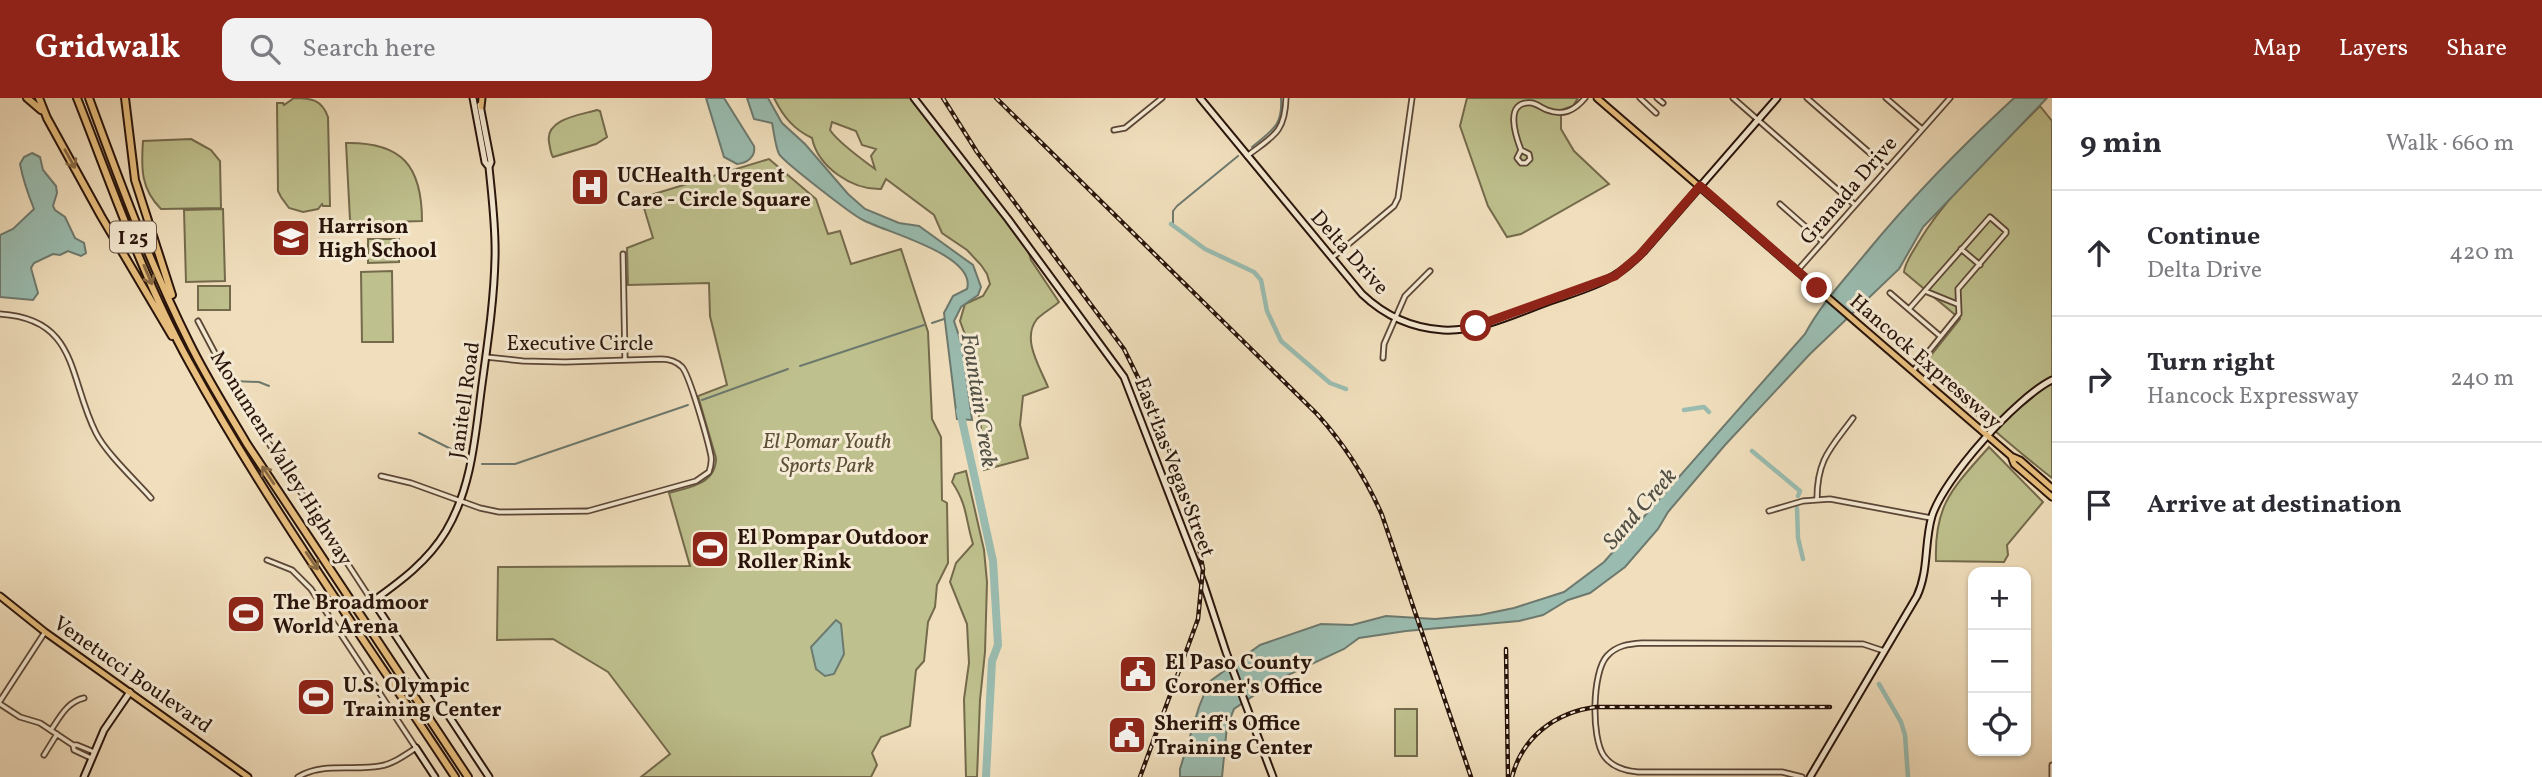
<!DOCTYPE html>
<meta charset="utf-8">
<style>
:root{--surface:#fff;--page:#f2f2f3;--text:#2b2b33;--muted:#7c7c81;--line:#e1e1e2;--accent:#8f2418}
body{margin:0;font-family:Vollkorn,serif;background:var(--page);color:var(--text)}
.controls{position:absolute;right:21px;bottom:21px;display:grid;overflow:hidden;border-radius:14px;box-shadow:0 2px 5px #0004}
.controls button{width:63px;height:63px;display:grid;place-items:center;padding:0;border:0;border-bottom:2px solid var(--line);background:var(--surface);color:var(--text);font:35px sans-serif}
.stop{position:absolute;width:21px;height:21px;margin:-16px;border:5px solid #8f2418;border-radius:50%;background:#fff}
.stop.end{background:#8f2418;border-color:#fff;box-shadow:0 2px 7px #0008}
.list{margin:0;padding:0;list-style:none}
h2{display:flex;justify-content:space-between;align-items:center;height:91px;margin:0;padding:0 28px;font-size:30px}
h2 small{font-size:23px;font-weight:400;color:var(--muted)}
.list li{display:grid;grid-template-columns:46px 1fr auto;gap:21px;align-items:center;box-sizing:border-box;height:126px;padding:0 28px;border-top:2px solid var(--line)}
.list b{display:block;font-size:26px;white-space:nowrap}
.list p{margin:0;font-size:23px;white-space:nowrap;color:var(--muted)}
.list em{font-size:23px;font-style:normal;color:var(--muted)}
.icon{flex:none;width:38px;height:38px;fill:none;stroke:currentColor;stroke-width:2;stroke-linecap:round;stroke-linejoin:round}
.map{position:relative;flex:none;width:2052px;height:679px;overflow:hidden}
header{display:flex;align-items:center;gap:42px;box-sizing:border-box;height:98px;padding:0 35px;background:var(--accent);color:#fff}
header strong{font-size:33px}
nav{display:flex;gap:38px;margin-inline-start:auto;font-size:24px}
.search{width:490px;height:63px;background:var(--page);display:flex;align-items:center;gap:18px;box-sizing:border-box;padding:0 24px;border-radius:14px;color:var(--muted);font-size:26px}
main{display:flex}
aside{flex:1;background:var(--surface)}
.map>svg:first-child{display:block}
.green{fill:#bec08d;stroke:#746a4c;stroke-width:2;fill-rule:evenodd}
.water{fill:#9abcb0;stroke:#6d796e;stroke-width:2}
.lines{fill:none;stroke-linecap:round;stroke-linejoin:round}
.stream{stroke:#6d796e;stroke-width:2}
.canal{stroke:#9abcb0;stroke-width:4.5}
.river{stroke:#9abcb0;stroke-width:8}
.street-casing{stroke:#5b4637;stroke-width:7}
.secondary-casing{stroke:#29140b;stroke-width:9}
.primary-casing{stroke:#29140b;stroke-width:9}
.highway-casing{stroke:#29140b;stroke-width:10}
.street{stroke:#f5ead3;stroke-width:3.5}
.secondary{stroke:#f5ead3;stroke-width:5}
.primary{stroke:#e8bf7e;stroke-width:5}
.highway{stroke:#e8bf7e;stroke-width:6}
.rail-casing{stroke:#29140b;stroke-width:4.5}
.rail{stroke:#f5ead3;stroke-width:2;stroke-dasharray:5;stroke-linecap:butt}
.oneway{stroke:#886a44}
.route{stroke:#8f2418;stroke-width:9}
.labels{text-anchor:middle;stroke-width:6;stroke-linejoin:round;paint-order:stroke}
.shield{fill:#f5ead3;stroke:#665447;stroke-width:2}
.shield-label{font-size:19px;font-weight:bold;fill:#29140b}
.poi-label{font-size:21px;font-weight:bold;fill:#29140b;stroke:#f5ead3;text-anchor:start}
.street-label{font-size:21px;fill:#29140b;stroke:#f5ead3}
.park-label{font-size:21px;font-style:italic;fill:#5d5038;stroke:#f5ead3}
.water-label{font-size:23px;font-style:italic;fill:#514f45;stroke:#f5ead3}
</style>
<header>
<strong>Gridwalk</strong>
<div class="search"><svg class="icon" aria-label="search" viewBox="0 0 24 24"><circle cx="10" cy="10" r="6"/><path d="M15 15l6 6"/></svg>Search here</div>
<nav><a>Map</a><a>Layers</a><a>Share</a></nav>
</header>
<main>
<div class="map">
<svg width="2052" height="679" viewBox="0 0 2052 679">
<rect width="100%" height="100%" fill="#f0debc"/>
<filter id="stains"><feTurbulence type="fractalNoise" baseFrequency=".00286" numOctaves="4"/><feColorMatrix values="0 0 0 0 .2 0 0 0 0 .09 0 0 0 0 .02 0 0 0 .5 -.17"/></filter>
<radialGradient id="worn" r=".72"><stop offset=".6" stop-color="#630" stop-opacity="0"/><stop offset="1" stop-color="#630" stop-opacity=".3"/></radialGradient>
<path class="green" d="M294 0C312 0 322 2 328 19L330 108H323L322 106 318 111 303 114 289 110 281 99 278 93 277 5H283L284 7Z
M774 0H912L1026 145 1031 162 1059 204C1052 210 1043 215 1037 221 1021 241 1040 269 1048 289L1023 298 1020 327 1028 360 984 372C983 354 983 309 969 298L964 269 970 250 960 223 965 206 983 198 990 186 987 176 981 167 967 152 942 135 934 117 886 81 881 91C852 92 818 69 812 40 793 31 783 18 774 0ZM832 24 856 33 862 47 876 51 871 58 875 71C864 63 837 43 830 32Z
M1467 0H1578L1573 8 1561 12V31L1574 53 1609 86 1521 136 1507 139 1488 108 1460 28Z
M2040 8 2052 23V380C2007 345 1965 306 1921 270L1960 221 1904 174C1905 164 1913 154 1918 145 1950 92 1997 52 2040 8Z
M597 12 600 13 607 39 596 46 553 59C551 57 550 50 549 44 545 21 580 17 597 12Z
M191 41 211 52 220 63 221 110 161 111C141 91 141 71 143 43Z
M346 45C402 44 422 68 422 123L356 125 350 122Z
M769 61 816 101 828 136 840 133 851 166 901 151 928 234 932 321 941 339 942 402 947 405 948 465 937 487 935 509 928 524 924 563 916 572 910 628 881 639 872 655 877 667 871 679H641L670 656 608 574 553 541 497 542 498 469 690 468 669 395C690 389 716 386 716 360L698 298 727 287 710 218 709 185 628 187 627 150 653 140 641 100Z
M223 111 225 183 186 184 184 112Z
M368 141H399V164L368 165Z
M392 173 393 244H362L361 174Z
M198 188H230V212H198Z
M1989 349 2043 404 2007 447 2008 457 2004 464 1936 463C1934 406 1953 390 1989 349Z
M966 373 984 452 987 484 985 554 980 602 977 679H966L964 601 969 565 967 526 950 484 956 465 973 446C965 420 968 408 952 384L955 376Z
M1395 611H1417V658H1395Z"/>
<path class="water" d="M706 0H724L754 48C756 59 747 65 737 66L724 59Z
M747 0H768L782 25 805 46 848 96 865 111 899 125 919 128 973 167 981 189 978 197 961 209 954 223 962 247 972 322 957 321 944 215 953 198 967 191C977 157 885 134 863 122 852 117 783 63 779 56 775 47 774 34 772 25L754 21Z
M2014 0H2047L1923 129 1899 171 1810 256 1725 347 1668 414 1658 431 1625 469 1590 495 1568 502 1543 517 1519 523 1406 533 1359 540 1344 551 1275 583 1234 611 1227 628 1222 679H1180V671L1199 609 1209 584 1260 547 1321 526 1352 527 1386 518 1435 521 1480 517 1514 510 1564 494 1604 464 1805 236C1821 206 1844 182 1866 155 1911 100 1961 49 2014 0Z
M32 55 40 59 43 72 56 88 57 95 53 108 55 112 65 119 75 140 84 145 86 155 81 158 68 153 60 157 53 156 34 165 31 170 38 195 33 202 0 199V137L13 131 34 111C28 96 23 82 20 66L24 59Z
M836 522 841 526 844 556 834 576 825 578 816 571 811 549Z"/>
<g class="lines">
<path class="stream" d="M1252 49C1272 32 1283 28 1281 0
M1173 128V113L1177 108 1238 58
M932 225 944 221
M800 268 924 227
M233 283 259 284 269 288
M702 302 788 271
M419 335 461 356
M482 366H515L688 307"/>
<path class="canal" d="M1171 126 1205 151 1254 174 1261 182 1267 213 1281 243 1330 285 1346 291
M1684 312 1704 309 1709 314
M1752 353 1800 393 1798 398
M1797 410 1798 440 1803 461
M1879 586 1901 624 1905 637 1908 679"/>
<path class="river" d="M960 313 993 463 998 547 992 563 986 679"/>
<g class="street-casing">
<path id="street" d="M1640 0 1656 15
M1657 0 1663 5
M1733 0 1855 107
M1807 0 1887 70
M1886 0 1922 31
M1114 32 1125 30 1162 0
M1521 52 1529 56 1530 61 1526 65H1521L1517 60 1521 52C1516 39 1503 2 1532 5 1537 6 1542 10 1547 12 1563 18 1574 13 1585 0
M1247 58C1273 38 1285 35 1286 0
M1780 106 1823 144
M1961 151 1980 167
M623 156 625 262
M1332 160 1394 108 1398 100 1412 0
M1797 173 1950 0
M1925 193 1957 206
M1890 195 1940 238
M1909 211 1990 119 2006 133V135L1958 191 1959 216 1913 273
M0 216C79 221 68 280 96 335 106 355 135 382 151 400
M198 223 236 295 372 503
M1383 260 1384 246 1405 198 1430 173
M381 378 411 385 480 410 499 414 588 413 696 383 709 374C711 368 712 364 711 358 708 343 690 278 682 269 676 263 669 261 661 261L565 264 523 263 486 259
M1817 401C1817 361 1831 350 1853 320
M1769 413 1803 403 1830 401 1931 420
M267 462 292 472 311 491 416 650C405 657 393 666 380 668 353 673 323 664 298 679
M0 603 45 534
M0 606 20 619 40 625 73 647 74 652 91 660
M51 632C60 619 67 604 84 600
M73 647H77L94 654
M44 657 57 636
M1802 679 1782 674H1638C1625 673 1612 669 1604 658 1591 640 1592 574 1607 558 1617 547 1629 546 1642 545L1863 546 1884 553
M2052 679V667"/>
</g>
<g class="secondary-casing">
<path id="secondary" d="M473 0 485 64 489 69
M914 0 1008 121 1124 279 1203 484 1226 554 1273 679
M1200 0 1362 196C1385 218 1411 230 1443 232 1481 234 1520 213 1556 201 1576 194 1597 188 1615 177 1626 171 1635 162 1644 153L1777 0
M480 7 491 64 489 69C492 100 496 130 495 160 494 205 487 249 481 294 475 341 471 391 446 433 428 463 401 483 373 503L489 679
M416 650 435 679
M84 679 104 632 130 594
M1810 679 1917 498C1929 472 1924 445 1932 418 1944 380 2016 300 2052 282"/>
</g>
<g class="primary-casing">
<path id="primary" d="M1597 0 2011 358 2020 362 2052 390
M481 9 482 0
M2011 358 2014 366 2052 399
M0 498 45 534 248 679"/>
</g>
<g class="highway-casing">
<path id="highway" d="M27 0 41 12
M39 0 47 20 101 118 172 238
M77 0C111 86 144 183 189 264 268 408 365 542 455 679
M89 0C119 82 150 166 189 244 206 279 227 312 247 346L468 679
M125 0 135 82 172 197"/>
</g>
<use href="#street" class="street"/>
<use href="#secondary" class="secondary"/>
<use href="#primary" class="primary"/>
<use href="#highway" class="highway"/>
<g class="rail-casing">
<path id="rail" d="M943 0 977 54 1124 251 1156 316 1193 418 1203 471 1198 521 1140 679
M996 0 1317 316C1345 347 1365 378 1382 417L1471 679
M1506 551 1508 679
M1512 679C1522 639 1556 614 1596 609H1830"/>
</g>
<use href="#rail" class="rail"/>
</g>
<defs><path id="oneway-shaft" d="M-6 0H5M1.5-3L5.5 0L1.5 3" fill="none" stroke-width="1.6" stroke-linecap="round" stroke-linejoin="round" transform="scale(1.75)"/></defs>
<g class="oneway">
<use href="#oneway-shaft" transform="translate(70 61) rotate(61)"/>
<use href="#oneway-shaft" transform="translate(148 177) rotate(67)"/>
<use href="#oneway-shaft" transform="translate(268 377) rotate(-124)"/>
<use href="#oneway-shaft" transform="translate(312 463) rotate(56)"/>
</g>
<g class="lines">
<path class="route" d="M1476 228 1615 178 1639 158 1700 88 1817 190"/>
</g>
<defs>
<g id="hospital-square" transform="scale(2.0125)"><rect x="-9" y="-9" width="18" height="18" rx="4" fill="#8f2418" stroke="#f5ead3"/><path d="M-5-5h3v3.5h4V-5h3V5h-3V1.5h-4V5h-3Z" fill="#fff"/></g>
<g id="school-square" transform="scale(2.0125)"><rect x="-9" y="-9" width="18" height="18" rx="4" fill="#8f2418" stroke="#f5ead3"/><path d="M0-5L7-2L0 1L-7-2ZM-4 1L0 2.5L4 1V4Q0 6-4 4Z" fill="#fff"/></g>
<g id="stadium-square" transform="scale(2.0125)"><rect x="-9" y="-9" width="18" height="18" rx="4" fill="#8f2418" stroke="#f5ead3"/><path d="M0-5a6.5 5 0 1 0 0 10a6.5 5 0 1 0 0-10ZM-3.5-1.8h7v3.6h-7Z" fill="#fff"/></g>
<g id="civic-square" transform="scale(2.0125)"><rect x="-9" y="-9" width="18" height="18" rx="4" fill="#8f2418" stroke="#f5ead3"/><path d="M-.6-6.5H3V-4.5H.6V-3L4-1V1h2V6H-6V1h2V-1L-.6-3ZM-1.2 2.5V6h2.4V2.5Z" fill="#fff"/></g>
</defs>
<g fill-rule="evenodd">
<use href="#hospital-square" x="590" y="89"/>
<use href="#school-square" x="291" y="140"/>
<use href="#stadium-square" x="710" y="451"/>
<use href="#stadium-square" x="246" y="516"/>
<use href="#civic-square" x="1138" y="576"/>
<use href="#stadium-square" x="316" y="599"/>
<use href="#civic-square" x="1127" y="637"/>
</g>
<g class="labels">
<rect class="shield" x="110" y="123.5" width="46" height="31" rx="5"/>
<g class="shield-label">
<text x="133" y="146">I 25</text>
</g>
<g class="poi-label">
<text x="617" y="84">UCHealth Urgent<tspan x="617" dy="24">Care - Circle Square</tspan></text>
<text x="318" y="135">Harrison<tspan x="318" dy="24">High School</tspan></text>
<text x="737" y="446">El Pompar Outdoor<tspan x="737" dy="24">Roller Rink</tspan></text>
<text x="273" y="511">The Broadmoor<tspan x="273" dy="24">World Arena</tspan></text>
<text x="1165" y="571">El Paso County<tspan x="1165" dy="24">Coroner's Office</tspan></text>
<text x="343" y="594">U.S. Olympic<tspan x="343" dy="24">Training Center</tspan></text>
<text x="1154" y="632">Sheriff's Office<tspan x="1154" dy="24">Training Center</tspan></text>
</g>
<g class="street-label">
<text transform="translate(1848 92) rotate(-49)" y="7">Granada Drive</text>
<text transform="translate(1350 154) rotate(48)" y="7">Delta Drive</text>
<text x="580" y="252">Executive Circle</text>
<text transform="translate(1926 263) rotate(41)" y="7">Hancock Expressway</text>
<text transform="translate(464 302) rotate(-82)" y="7">Janitell Road</text>
<text transform="translate(282 360) rotate(58)" y="7">Monument Valley Highway</text>
<text transform="translate(1175 369) rotate(69)" y="7">East Las Vegas Street</text>
<text transform="translate(133 576) rotate(35)" y="7">Venetucci Boulevard</text>
</g>
<g class="park-label">
<text x="827" y="350">El Pomar Youth<tspan x="827" dy="24">Sports Park</tspan></text>
</g>
<g class="water-label">
<text transform="translate(980 302) rotate(81)" y="8">Fountain Creek</text>
<text transform="translate(1639 410) rotate(-49)" y="8">Sand Creek</text>
</g>
</g>
<rect width="100%" height="100%" filter="url(#stains)"/>
<rect width="100%" height="100%" fill="url(#worn)"/>
</svg>
<div class="controls">
<button>+</button>
<button>−</button>
<button><svg class="icon" aria-label="locate" viewBox="0 0 24 24"><circle cx="12" cy="12" r="6"/><path d="M12 2v4M12 18v4M2 12h4M18 12h4"/></svg></button>
</div>
<div class="stop" style="left:1476px;top:228px"></div>
<div class="stop end" style="left:1817px;top:190px"></div>
</div>
<aside>
<h2>9 min<small>Walk · 660 m</small></h2>
<ul class="list">
<li><svg class="icon" aria-label="ahead" viewBox="0 0 24 24"><path d="M12 20V5M6 11l6-6 6 6"/></svg><div><b>Continue</b><p>Delta Drive</p></div><em>420 m</em></li>
<li><svg class="icon" aria-label="right" viewBox="0 0 24 24"><path d="M7 20v-9h11M14 6l5 5-5 5"/></svg><div><b>Turn right</b><p>Hancock Expressway</p></div><em>240 m</em></li>
<li><svg class="icon" aria-label="arrive" viewBox="0 0 24 24"><path d="M6 21V4h12l-3 4 3 4H6"/></svg><div><b>Arrive at destination</b></div></li>
</ul>
</aside>
</main>
